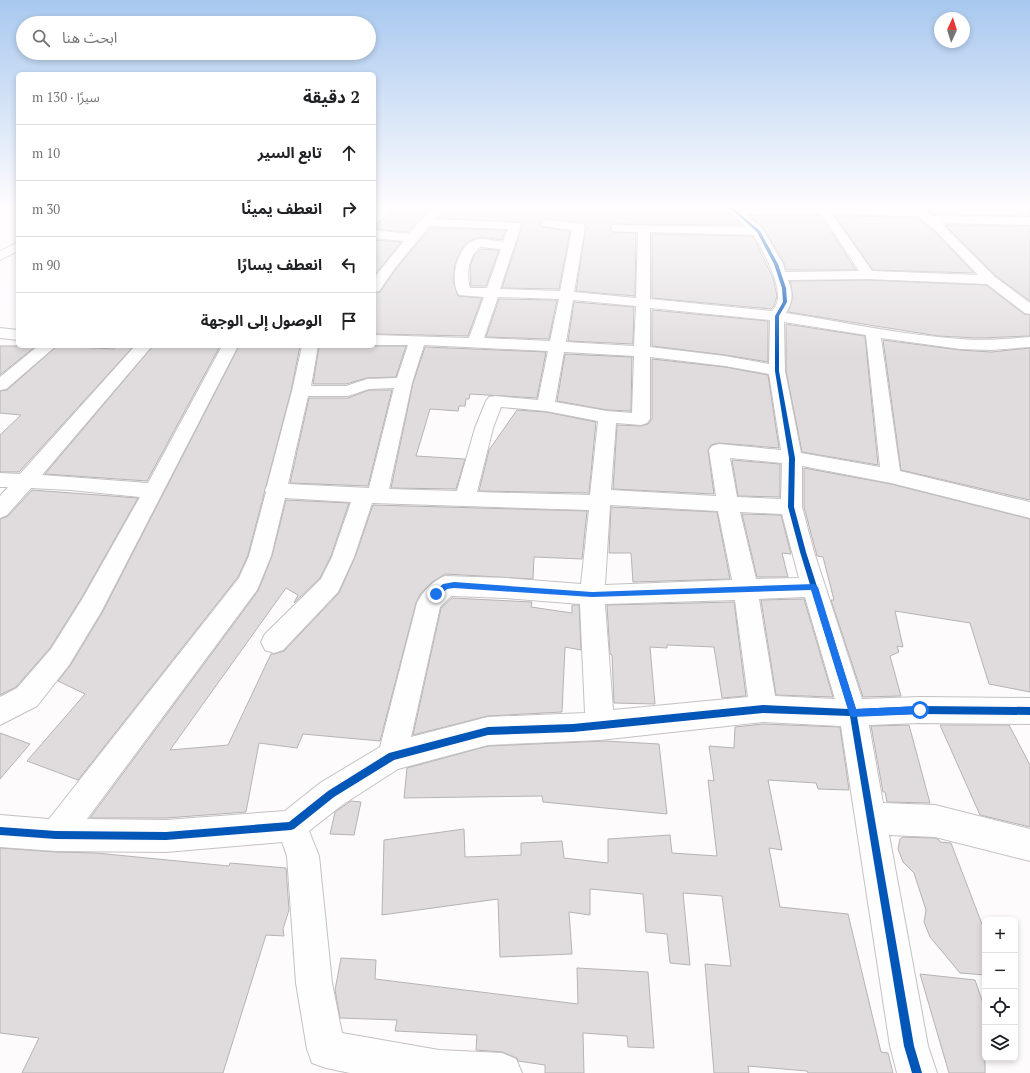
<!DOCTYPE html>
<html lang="ar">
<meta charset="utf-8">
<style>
:root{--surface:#fff;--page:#f2f2f2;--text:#202124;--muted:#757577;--line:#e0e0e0}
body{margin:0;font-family:"PT Serif","Noto Sans Arabic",serif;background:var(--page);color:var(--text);direction:rtl}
.controls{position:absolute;right:12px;bottom:12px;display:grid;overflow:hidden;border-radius:6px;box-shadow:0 2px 6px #0003}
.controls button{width:36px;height:36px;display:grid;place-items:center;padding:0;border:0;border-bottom:1px solid var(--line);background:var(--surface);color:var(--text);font:20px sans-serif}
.compass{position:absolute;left:934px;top:12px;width:36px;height:36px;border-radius:50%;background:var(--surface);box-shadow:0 2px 6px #0003;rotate:4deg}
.stop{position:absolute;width:12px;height:12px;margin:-9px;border:3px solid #1a73e8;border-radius:50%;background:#fff}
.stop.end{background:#1a73e8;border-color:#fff;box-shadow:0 1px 4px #0008}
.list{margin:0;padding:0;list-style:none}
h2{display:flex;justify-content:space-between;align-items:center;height:52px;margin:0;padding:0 16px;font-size:17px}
h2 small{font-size:13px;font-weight:400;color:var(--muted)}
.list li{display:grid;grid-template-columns:26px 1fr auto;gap:12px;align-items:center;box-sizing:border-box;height:56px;padding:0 16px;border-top:1px solid var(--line)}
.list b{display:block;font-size:15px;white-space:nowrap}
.list em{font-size:13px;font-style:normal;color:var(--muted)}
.icon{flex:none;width:22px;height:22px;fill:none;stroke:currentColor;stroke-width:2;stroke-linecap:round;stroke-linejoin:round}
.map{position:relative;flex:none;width:1030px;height:1073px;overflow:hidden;direction:ltr}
.search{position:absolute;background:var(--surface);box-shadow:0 2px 6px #0003;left:16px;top:16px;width:360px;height:44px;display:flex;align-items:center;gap:10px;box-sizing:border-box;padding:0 14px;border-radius:22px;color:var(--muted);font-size:15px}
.panel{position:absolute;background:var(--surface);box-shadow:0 2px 6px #0003;left:16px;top:72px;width:360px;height:276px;border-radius:6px;direction:rtl}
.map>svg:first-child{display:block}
.building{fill:#e0dcdd;stroke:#b6b3b4}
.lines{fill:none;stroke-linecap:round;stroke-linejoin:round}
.minor-casing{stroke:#c4c1c3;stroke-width:2}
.minor{fill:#fffeff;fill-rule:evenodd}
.cycleway-casing{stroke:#fffafd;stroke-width:2}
.cycleway{fill:#0057b8;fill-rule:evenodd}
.route{fill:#1a73e8}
</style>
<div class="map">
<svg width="1030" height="1073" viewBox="0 0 1030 1073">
<rect width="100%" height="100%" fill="#fefbfd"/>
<path class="building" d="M394 207 498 208 505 212 514 213 523 212 529 207H723L742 225 612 224 610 229 613 232 636 233 635 296 576 291 586 227 583 223 547 219 540 224 543 227 570 231 559 289 502 288 522 226 520 222 438 218 442 210 439 208H431L408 232 374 229V224L379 223Z
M923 207H1030V216L933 215Z
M749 215H820L856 270H786L784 263 763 227Z
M835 216 917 217 936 233 974 273 873 270Z
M945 225 1030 226V301L996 276Z
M430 228 506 230 502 240 482 237 475 239 468 242 462 248 455 264 453 281 458 296 482 298 468 336 374 334V293L380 292 396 269Z
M652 234 753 236 773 278 777 296 774 306 771 309 652 298Z
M374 240 401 242 374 276Z
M481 249 499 250 486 286H471L470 266 474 256Z
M868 280 986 285 1024 314 1030 315V336L978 338 938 336 788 312 793 297 790 281Z
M499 299 557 300 549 339 486 337Z
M574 302 634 307 633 344 568 341Z
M652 310 768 321V362L725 355 652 346Z
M786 324 865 336 878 465 802 452 786 371Z
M883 340 960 350 991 352 1030 348V500L901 470Z
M0 346H36L0 375Z
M57 346 114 349 116 347 132 348 19 472H0V435L21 415 0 413V391L7 390Z
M153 346H220L147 481 45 474Z
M239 346H300L291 391 248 555 238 577 78 780 27 761 85 694 58 681 70 666 102 613Z
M319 346H406L396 377 367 378 346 384H313Z
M425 347 546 352 537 398 470 394 469 399H466L465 406H459L458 411 430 409 416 456 465 459 456 489 391 488 413 383Z
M565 354 632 357 631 411 607 410 557 401Z
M652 359 725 367 768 375 779 448 719 443 711 445 708 450 714 494 613 489 617 425 641 426 648 424 652 419Z
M369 390H392L368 486 290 483 309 398H348Z
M517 410 546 412 596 422 589 493 479 491 489 450Z
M732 460 780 464V497L738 496Z
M804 468 891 484 1030 519V692L989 684 970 623 895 611 903 647 897 646 899 652 890 656 901 696 863 697 831 600H834L823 557 817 556 804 507Z
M32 490 138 498 82 597 50 648 16 687 0 695V519L8 516Z
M286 500 349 503 331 556 320 578 294 603 298 595 286 588 170 750 228 745 271 654H274L284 651 339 593 355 557 373 505 587 511 582 559 534 557 533 579 445 574 432 582 421 593 416 603 380 741 303 734 297 748 259 743 246 812 166 818H90L258 591 272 556Z
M611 507 717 512 730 579 633 582 631 553H609Z
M742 514 781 515 791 554 782 553 788 577H757Z
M452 598 532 602 531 607 572 613V605H579L581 650 565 647 562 712 488 716 413 735 441 608Z
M803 599H804L833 697 776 695 761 600Z
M734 602 746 696 722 698 714 647 667 645V648L650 647 655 704 614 703 612 655 610 654 607 605Z
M763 724 840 727 849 790 818 789 816 783 768 780 782 850 769 848 780 907 848 914 881 1052 888 1053 893 1073H808L807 1071 748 1066 749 1073H714L705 964 731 966 722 896 683 893 690 965 670 963 667 934 646 932 643 894 590 889V915L569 912 572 954 500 957 498 899 382 915 384 840 464 829 465 857 521 855V843L562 841 564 858 608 863V839L670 835 672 853 717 856 708 780 714 781 709 746 734 748 735 727Z
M909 725 930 803 887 802 885 792H883L871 726Z
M940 725H1009L1030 765V827L980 815Z
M0 733 30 744 0 779Z
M605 741 659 744 667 814 543 802 542 796 404 798 407 768 488 746Z
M351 801 361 802 354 835 330 834 335 812Z
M903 837 935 838 939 840 940 842 951 843 985 932V975L960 973 930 937 924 922 926 910 914 873 903 862 898 849 900 839Z
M0 848 56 852 96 853 229 866 230 863 286 868 289 910 283 929 284 936 266 935 223 1073H22L39 1038 0 1033Z
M341 958 376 960 375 979 578 1004 577 968 648 972 654 1048 628 1047 627 1036 583 1033 584 1073H545V1065L518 1061 517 1058 502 1052 476 1050 477 1035 395 1031 397 1020 340 1018 335 990Z
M920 974 975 980 985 1009V1073H949Z"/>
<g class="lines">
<g class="minor-casing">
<path id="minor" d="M0 207H11L9 209 0 212Z
M381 207H393L378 222 374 223V213Z
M499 207H528C523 214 505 213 499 207Z
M724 207H840L910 209 908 207H921L932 216 1030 217V225L941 223 995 277 1030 303V314L1025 313 987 284 868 279 788 280C793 294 793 300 786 313 844 322 902 335 960 339 984 341 1007 339 1030 337V347L991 350 960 349 881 338 900 471 1030 502V518L891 483 802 466V507L814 552 862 699 920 697 1030 698V724L920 723 869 725 883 803 935 805 1030 829V861L935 837 889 835 928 1046 937 1073H897L890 1046 841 726 763 722 600 740 488 745 398 769 342 805 309 831 319 856 332 983 342 1033 439 1050 502 1053 516 1059 522 1073H350L326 1068 312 1063 307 1049 296 983 287 856 282 842 166 852 56 851 0 847V815L49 819 239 578 249 556 266 492 265 490 267 486 292 391 302 346H318L311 386H346L367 379 397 378 408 345H374V335L469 338 484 297 459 295C449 280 457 246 475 240 483 237 495 241 503 242L508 229 429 226 395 268 379 291 374 292V278L404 241 374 238V230L409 234 431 209H439L441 211 435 219 519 223 521 226 500 289 560 291 572 230 543 226 541 224 543 222 547 220 583 224 585 227 574 292 636 298 638 232 613 231 611 228 613 225 746 227ZM821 213 859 271 785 272 783 264 762 228 745 214ZM832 214 918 216 937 232 978 275 872 271ZM650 232 754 235C762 249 783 286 777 303 776 306 774 309 772 311L650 299ZM480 247 501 249 487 288H470C466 273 468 257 480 247ZM498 297 559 299 550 341 484 338ZM573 300 636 306 634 346 566 342ZM650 308 770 320 769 364 725 356 650 347ZM784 322 866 335 880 467 801 453 785 371ZM424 345 548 351 538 400 495 396 489 397 486 401 475 428 457 491 389 489 412 383ZM564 352 634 356 632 413 607 411 555 402ZM650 357 725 366 769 374 781 450 719 444 712 446 709 450 716 496 611 490 616 423 641 425 647 423 650 419ZM394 388 369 488 288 484 308 396H348L369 389ZM501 407 546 411 598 421 590 495 477 492 493 428ZM730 458 782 463 781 499 737 497ZM285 498 351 502 332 557 321 579 265 634 261 642 265 650 274 653 283 650 338 592 354 557 372 503 589 510 581 584 506 578 445 576C433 581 423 591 417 603L380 747 320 783 285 811 166 820 87 819 257 590 271 556ZM610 505 718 511 732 580 605 585ZM740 512 782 514 799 578 756 579ZM451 596 506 598 580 604 585 713 488 717 411 737 440 607ZM805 597 835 699 775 696 759 599ZM735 600 748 697 613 710 605 604Z
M18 242V251L0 260V251Z
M0 328 18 330V340L0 338Z
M38 346H56L6 389 0 390V377Z
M135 346H152L42 475 148 483 222 346H238L101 612 69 665 37 706 0 725V697L17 688 51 649 83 598 140 497 70 490 31 488 7 515 0 518V496L8 487H0V473L20 474Z"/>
</g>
<use href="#minor" class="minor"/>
<g class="cycleway-casing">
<path id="cycleway" d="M729 207H732L760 231 778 264 786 288 787 302 779 316V371L795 458 794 507 806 552 856 709 920 706 1030 707V715L920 714 857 716 914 1046 922 1073H912L904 1046 850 716 763 713 573 732 488 735 394 760 334 797 294 829 291 830 166 840 56 839 0 835V827L56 831 166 832 289 822 328 791 389 753 488 727 573 724 763 705 848 709 800 552 788 507 789 458 775 371V316L783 302 782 288 774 264 757 232Z"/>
</g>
<use href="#cycleway" class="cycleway"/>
</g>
<linearGradient id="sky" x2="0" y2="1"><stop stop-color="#a8c8ef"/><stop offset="0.58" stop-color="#fffdfe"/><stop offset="1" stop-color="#fffdfe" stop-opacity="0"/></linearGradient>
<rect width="1030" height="357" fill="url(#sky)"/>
<path class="route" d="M454 582 592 592 814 584 818 587 856 709 920 706 924 710 920 714 853 717 850 716 811 590 592 597 454 588 447 589 439 596H434V592L443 584Z"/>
</svg>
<div class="controls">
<button>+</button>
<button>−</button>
<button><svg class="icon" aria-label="locate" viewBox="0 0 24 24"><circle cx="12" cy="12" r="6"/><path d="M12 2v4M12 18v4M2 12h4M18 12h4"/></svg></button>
<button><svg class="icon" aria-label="layers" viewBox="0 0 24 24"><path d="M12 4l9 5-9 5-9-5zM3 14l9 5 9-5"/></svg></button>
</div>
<svg class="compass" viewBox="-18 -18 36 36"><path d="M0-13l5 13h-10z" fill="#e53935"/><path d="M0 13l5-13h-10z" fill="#757577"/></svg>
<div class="stop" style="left:920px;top:710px"></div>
<div class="stop end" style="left:436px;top:594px"></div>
<div class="search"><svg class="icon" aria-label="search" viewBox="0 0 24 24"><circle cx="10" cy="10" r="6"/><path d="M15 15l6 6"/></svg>ابحث هنا</div>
<section class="panel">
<h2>2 دقيقة<small>سيرًا · 130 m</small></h2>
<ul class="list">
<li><svg class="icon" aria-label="ahead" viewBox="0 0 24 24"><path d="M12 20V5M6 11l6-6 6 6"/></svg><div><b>تابع السير</b></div><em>10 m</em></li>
<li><svg class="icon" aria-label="right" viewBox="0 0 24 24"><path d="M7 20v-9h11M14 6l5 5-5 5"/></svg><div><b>انعطف يمينًا</b></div><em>30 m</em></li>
<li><svg class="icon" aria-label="left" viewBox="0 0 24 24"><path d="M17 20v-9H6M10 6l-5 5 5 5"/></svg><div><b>انعطف يسارًا</b></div><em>90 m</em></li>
<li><svg class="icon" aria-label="arrive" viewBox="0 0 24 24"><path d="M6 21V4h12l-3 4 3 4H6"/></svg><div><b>الوصول إلى الوجهة</b></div></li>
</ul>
</section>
</div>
